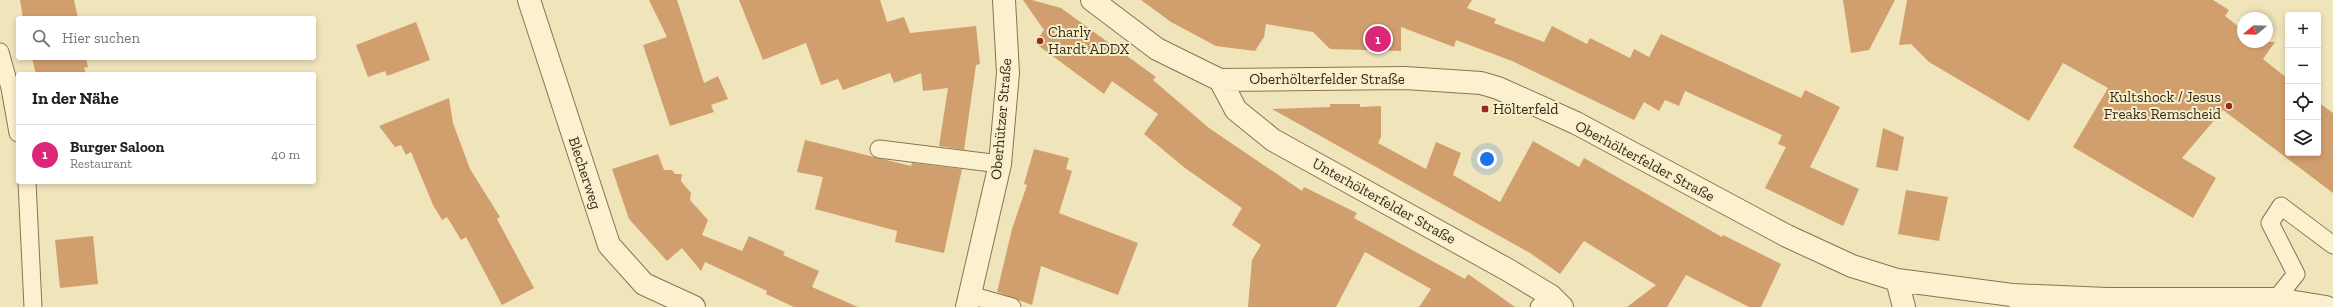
<!DOCTYPE html>
<html lang="de">
<meta charset="utf-8">
<style>
:root{--surface:#fff;--page:#f6f6f6;--text:#222;--muted:#767676;--line:#e0e0e0;--accent:#db2777}
body{margin:0;font-family:"Zilla Slab",serif;background:var(--page);color:var(--text)}
.controls{position:absolute;right:12px;top:12px;display:grid;overflow:hidden;border-radius:4px;box-shadow:0 2px 6px #0003}
.controls button{width:36px;height:36px;display:grid;place-items:center;padding:0;border:0;border-bottom:1px solid var(--line);background:var(--surface);color:var(--text);font:20px sans-serif}
.compass{position:absolute;left:2237px;top:12px;width:36px;height:36px;border-radius:50%;background:var(--surface);box-shadow:0 2px 6px #0003;rotate:251deg}
.you{position:absolute;left:1487px;top:159px;width:14px;height:14px;margin:-10px;border:3px solid #fff;border-radius:50%;background:#1a73e8;box-shadow:0 0 0 6px #1a73e833}
.badge{display:grid;place-items:center;width:26px;height:26px;border-radius:50%;background:var(--accent);color:#fff;font-size:13px;font-weight:700}
.pin{position:absolute;translate:-50% -50%;border:2px solid #fff;box-shadow:0 1px 4px #0006}
.list{margin:0;padding:0;list-style:none}
h2{display:flex;justify-content:space-between;align-items:center;height:52px;margin:0;padding:0 16px;font-size:17px}
h2 small{font-size:13px;font-weight:400;color:var(--muted)}
.list li{display:grid;grid-template-columns:26px 1fr auto;gap:12px;align-items:center;box-sizing:border-box;height:60px;padding:0 16px;border-top:1px solid var(--line)}
.list b{display:block;font-size:15px;white-space:nowrap}
.list p{margin:0;font-size:13px;white-space:nowrap;color:var(--muted)}
.list em{font-size:13px;font-style:normal;color:var(--muted)}
.icon{flex:none;width:22px;height:22px;fill:none;stroke:currentColor;stroke-width:2;stroke-linecap:round;stroke-linejoin:round}
.map{position:relative;flex:none;width:2333px;height:307px;overflow:hidden}
.search{position:absolute;background:var(--surface);box-shadow:0 2px 6px #0003;left:16px;top:16px;width:300px;height:44px;display:flex;align-items:center;gap:10px;box-sizing:border-box;padding:0 14px;border-radius:4px;color:var(--muted);font-size:15px}
.panel{position:absolute;background:var(--surface);box-shadow:0 2px 6px #0003;left:16px;top:72px;width:300px;height:112px;border-radius:4px}
.map>svg:first-child{display:block}
.building{fill:#d19f6e}
.lines{fill:none;stroke-linecap:round;stroke-linejoin:round}
.service-casing{stroke:#887454;stroke-width:19}
.minor-casing{stroke:#887454;stroke-width:24}
.service{stroke:#fbf1ce;stroke-width:17}
.minor{stroke:#fbf1ce;stroke-width:22}
.poi-dot{fill:#9b2820;stroke:#f7eeca;stroke-width:1.5}
.labels{text-anchor:middle;stroke-width:4;stroke-linejoin:round;paint-order:stroke}
.poi-label{font-size:15px;fill:#362a1a;stroke:#f7eeca;text-anchor:start}
.street-label{font-size:15px;fill:#362a1a;stroke:#f7eeca}
</style>
<div class="map">
<svg width="2333" height="307" viewBox="0 0 2333 307">
<rect width="100%" height="100%" fill="#f0e4bb"/>
<path class="building" d="M20 0H74L78 18H23Z
M649 0H677L704 83 718 76 728 99 711 105 714 112 670 126 643 45 667 37Z
M739 0H880L887 22 904 17 910 33 976 26 980 64 976 65 964 150 939 146 948 88 923 91 921 73 894 83 890 73 843 90 838 79 821 85 806 43 763 60Z
M1023 0H1032L1061 8 1156 77 1153 80 1209 128 1302 191 1304 187 1357 213 1354 218 1465 279 1468 274 1515 307H1419L1431 289 1365 252 1336 307H1248L1252 260 1261 245 1232 225 1242 208 1185 168 1144 134 1158 114 1112 81 1104 94 1035 43 1044 30Z
M1141 0H1472L1467 8 1496 19 1494 23 1544 42 1552 26 1587 44 1590 38 1630 58 1634 49 1649 57 1661 34 1801 98 1805 90 1840 107 1810 167 1859 189 1843 226 1765 188 1786 147 1778 144 1782 135 1685 91 1679 106 1665 100 1659 111 1644 102 1634 120 1512 61 1456 40 1454 47 1401 27V51L1330 49 1313 32 1266 24 1264 37 1255 51 1216 46 1171 22Z
M1843 0H1895L1869 50 1851 53Z
M1907 0H2213L2229 10 2225 16 2243 30V42H2275L2263 59 2288 79V153H2318V102L2333 113V193L2223 110 2182 158 2216 178 2193 218 2073 147 2108 88 2063 63 2029 121 1929 62 1911 44 1899 45Z
M416 22 430 60 387 76 385 71 368 77 356 45Z
M32 58H86L88 67 84 68 86 74H36Z
M449 98 453 123 470 169 500 217 497 219 534 288 502 305 466 237 461 240 447 217 442 220 433 205 411 152 406 155 401 145 395 147 379 126Z
M1330 104H1360V107L1381 106V137L1378 143 1426 169 1436 142 1461 153 1453 175 1500 202 1533 141 1579 167 1584 158 1722 237 1723 235 1781 264 1761 307H1749L1686 275 1667 307H1627L1656 285 1584 241 1560 274 1530 253 1272 109 1330 107Z
M1883 128 1904 137 1898 171 1876 167Z
M805 140 911 166 912 163 962 169 944 253 895 242 897 231 815 209 823 177 797 172Z
M1034 149 1069 158 1066 169 1072 171 1059 213 1138 243 1118 295 1041 266 1032 305 997 292 1012 229 1027 185 1024 184Z
M658 154 664 170H672L675 174H682L681 181 691 193 690 200 708 220 702 235 742 251 749 236 785 252 783 255 819 271 812 287 858 307H794L766 294 767 291 705 262 701 271 682 248 667 261 629 219 612 169Z
M1906 190 1948 197 1939 241 1898 234Z
M93 236 98 284 60 288 55 240Z"/>
<g class="lines">
<g class="service-casing">
<path id="service" d="M0 52 10 88 18 133
M879 149 1000 164
M27 182 33 307
M970 295 1012 307
M2276 299 2296 274 2270 223 2281 206 2333 245
M1539 307 1551 296"/>
</g>
<g class="minor-casing">
<path id="minor" d="M529 0 609 245 644 284 694 307
M1092 0 1157 49 1220 80 1405 78 1481 83 1498 88 1576 123 1787 236 1852 266 1897 280 2012 295 2032 307
M1220 80 1236 110 1273 140 1508 270 1551 296 1562 307
M1897 280 1904 307
M2013 295 2107 299H2276L2326 307
M967 307 1000 164 1008 73 1004 0"/>
</g>
<use href="#service" class="service"/>
<use href="#minor" class="minor"/>
</g>
<g class="poi-dot">
<circle cx="1040" cy="41" r="4"/>
<circle cx="2229" cy="106" r="4"/>
<rect x="1481" y="105" width="8" height="8" rx="2"/>
</g>
<g class="labels">
<g class="poi-label">
<text x="1048" y="37">Charly<tspan x="1048" dy="17">Hardt ADDX</tspan></text>
<text x="2221" y="102" text-anchor="end">Kultshock / Jesus<tspan x="2221" dy="17">Freaks Remscheid</tspan></text>
<text x="1493" y="114">Hölterfeld</text>
</g>
<g class="street-label">
<text x="1327" y="84">Oberhölterfelder Straße</text>
<text transform="translate(1001 119) rotate(-85)" y="5">Oberhützer Straße</text>
<text transform="translate(1645 161) rotate(28)" y="5">Oberhölterfelder Straße</text>
<text transform="translate(585 173) rotate(72)" y="5">Blecherweg</text>
<text transform="translate(1384 201) rotate(29)" y="5">Unterhölterfelder Straße</text>
</g>
</g>
</svg>
<div class="controls">
<button>+</button>
<button>−</button>
<button><svg class="icon" aria-label="locate" viewBox="0 0 24 24"><circle cx="12" cy="12" r="6"/><path d="M12 2v4M12 18v4M2 12h4M18 12h4"/></svg></button>
<button><svg class="icon" aria-label="layers" viewBox="0 0 24 24"><path d="M12 4l9 5-9 5-9-5zM3 14l9 5 9-5"/></svg></button>
</div>
<svg class="compass" viewBox="-18 -18 36 36"><path d="M0-13l5 13h-10z" fill="#e53935"/><path d="M0 13l5-13h-10z" fill="#767676"/></svg>
<div class="you"></div>
<div class="pin badge" style="left:1378px;top:39px">1</div>
<div class="search"><svg class="icon" aria-label="search" viewBox="0 0 24 24"><circle cx="10" cy="10" r="6"/><path d="M15 15l6 6"/></svg>Hier suchen</div>
<section class="panel">
<h2>In der Nähe<small></small></h2>
<ul class="list">
<li><span class="badge">1</span><div><b>Burger Saloon</b><p>Restaurant</p></div><em>40 m</em></li>
</ul>
</section>
</div>
